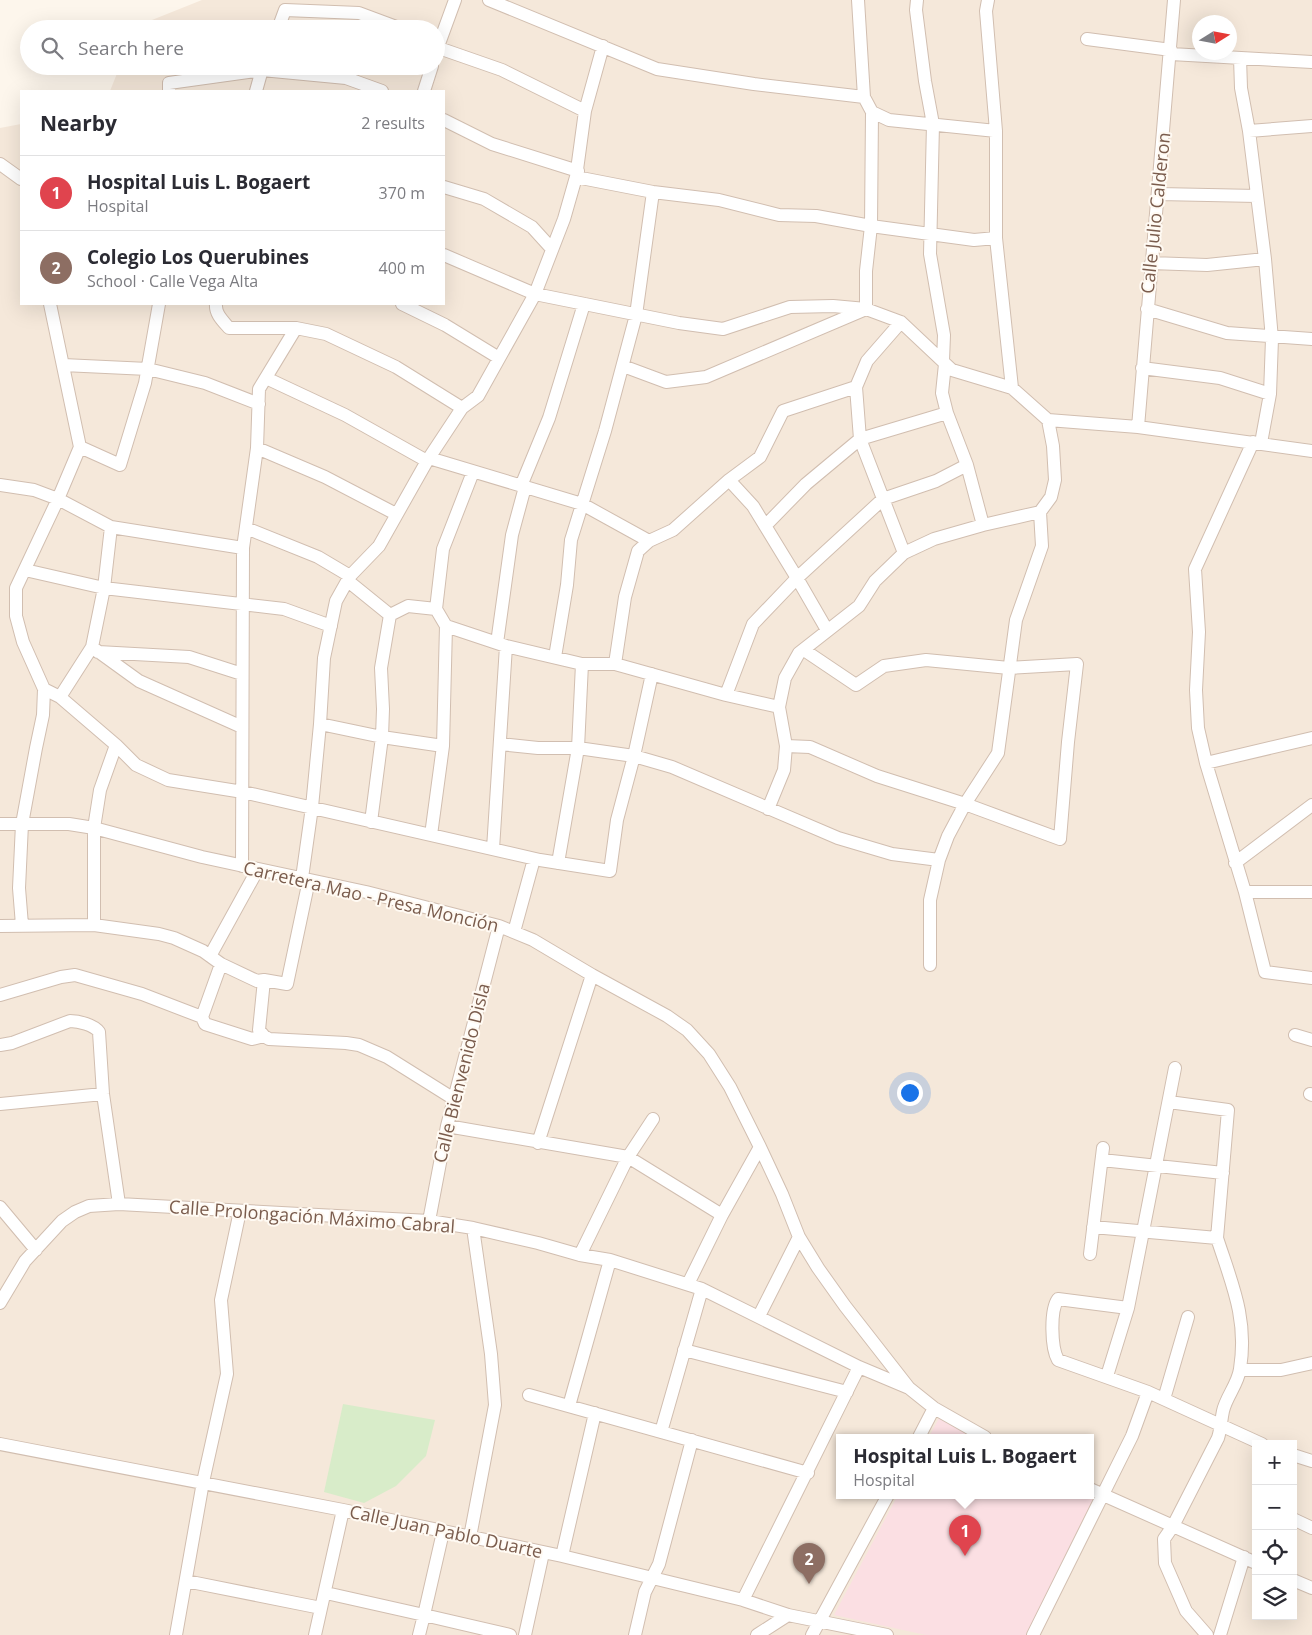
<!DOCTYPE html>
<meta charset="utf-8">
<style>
:root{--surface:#fff;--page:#f7f7f7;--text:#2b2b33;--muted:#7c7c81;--line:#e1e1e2;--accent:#e76f51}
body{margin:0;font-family:"Open Sans",sans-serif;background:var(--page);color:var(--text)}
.controls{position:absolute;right:15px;bottom:15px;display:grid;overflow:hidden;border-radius:0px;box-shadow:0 5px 20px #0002}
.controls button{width:45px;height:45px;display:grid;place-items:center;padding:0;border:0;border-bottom:1px solid var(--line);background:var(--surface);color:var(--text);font:25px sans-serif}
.compass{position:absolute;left:1192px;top:15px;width:45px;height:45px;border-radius:50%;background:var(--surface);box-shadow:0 5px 20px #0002;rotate:79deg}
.you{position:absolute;left:909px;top:1092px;width:18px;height:18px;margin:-12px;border:4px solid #fff;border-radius:50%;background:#1a73e8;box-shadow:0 0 0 8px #1a73e833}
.badge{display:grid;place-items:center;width:32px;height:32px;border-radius:50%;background:var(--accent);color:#fff;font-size:16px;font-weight:700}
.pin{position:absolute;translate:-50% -41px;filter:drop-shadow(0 1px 2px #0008)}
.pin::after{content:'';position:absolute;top:26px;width:18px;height:15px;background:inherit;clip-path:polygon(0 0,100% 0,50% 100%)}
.popup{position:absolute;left:836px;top:1434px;width:258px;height:65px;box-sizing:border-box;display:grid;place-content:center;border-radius:0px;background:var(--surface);filter:drop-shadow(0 1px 4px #0005);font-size:16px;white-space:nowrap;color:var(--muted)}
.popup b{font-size:19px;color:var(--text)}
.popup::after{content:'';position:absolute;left:50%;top:100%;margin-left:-10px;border:10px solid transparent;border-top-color:var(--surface)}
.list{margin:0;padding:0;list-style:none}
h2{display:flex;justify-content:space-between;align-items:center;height:65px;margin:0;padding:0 20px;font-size:21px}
h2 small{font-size:16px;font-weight:400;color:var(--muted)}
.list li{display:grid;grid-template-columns:32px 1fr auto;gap:15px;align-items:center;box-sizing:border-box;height:75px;padding:0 20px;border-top:1px solid var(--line)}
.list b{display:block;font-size:19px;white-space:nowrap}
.list p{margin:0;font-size:16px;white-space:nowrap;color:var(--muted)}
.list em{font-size:16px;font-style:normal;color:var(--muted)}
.icon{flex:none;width:28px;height:28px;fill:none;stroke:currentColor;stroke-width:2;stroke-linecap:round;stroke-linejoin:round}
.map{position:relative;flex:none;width:1312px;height:1635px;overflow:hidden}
.search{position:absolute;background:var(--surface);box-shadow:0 5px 20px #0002;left:20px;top:20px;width:425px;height:55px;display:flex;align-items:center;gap:12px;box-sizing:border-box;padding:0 18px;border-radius:28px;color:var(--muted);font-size:19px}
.panel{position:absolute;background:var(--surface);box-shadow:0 5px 20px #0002;left:20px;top:90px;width:425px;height:215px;border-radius:0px}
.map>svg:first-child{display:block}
.residential{fill:#f5e8da;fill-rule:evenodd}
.medical{fill:#fbdfe3}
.green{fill:#d8ecc9}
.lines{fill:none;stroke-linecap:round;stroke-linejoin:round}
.minor-casing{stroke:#d1beb0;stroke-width:14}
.minor{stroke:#fff;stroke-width:12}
.labels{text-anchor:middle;stroke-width:4;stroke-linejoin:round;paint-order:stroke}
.street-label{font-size:18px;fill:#7a5c4d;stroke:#fffaf3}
</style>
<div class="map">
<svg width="1312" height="1635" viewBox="0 0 1312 1635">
<rect width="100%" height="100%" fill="#fdf6ec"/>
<path class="residential" d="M202 0H1312V1635H0V128L21 124V304H444V91H110L120 66H436V29H136L137 26ZM1200 22H1230V52H1200ZM840 1437H1090V1495H840ZM1256 1444H1293V1616H1256Z"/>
<path class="medical" d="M939 1418 976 1437H929Z
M898 1495H1090L1094 1497 1026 1635H926L834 1615Z"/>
<path class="green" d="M343 1404 435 1420 426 1456 396 1486 364 1503 324 1492Z"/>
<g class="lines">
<g class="minor-casing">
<path id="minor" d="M489 0 657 69 754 84 864 97
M917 0 916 10 925 81 933 124 930 254 944 335 943 361
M988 0 986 11 996 131V238L1012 388
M278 29 285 10 359 13 402 29
M1087 39 1171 50
M436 47 502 70 585 111
M436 52 455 0
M1171 54 1312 62
M1240 58 1241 88 1249 131 1265 259 1272 339 1270 394 1261 443
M169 91V83L262 70 346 78 382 91
M256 91 263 66
M424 91 432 66
M872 112 889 120 996 131
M444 120 492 144 578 171
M1249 131 1312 126
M0 164 21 179
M576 177 653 192 719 200 779 215 816 216 871 226 974 240 996 238
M444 187 484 199 532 227 552 249
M1159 194 1257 196
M444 255 535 294 679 323 723 329 790 307 833 306 866 309 901 322 952 370 1012 388 1048 420 1053 446 1055 480 1051 497 1040 512 983 525 934 539 904 553 875 581 859 606 799 653 785 678 779 707 786 746 784 770 768 809
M1151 263 1207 265 1265 259
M216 304C215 314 223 321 229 328H296L326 334 396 367 462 408
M402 304 445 325 499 358
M1147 309 1227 333 1312 339
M901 322 867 361 856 387 860 439 904 553
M945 364 942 393 947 413 967 465 983 525
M63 365 148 369 205 383 259 404
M623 366 666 382 706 377 866 309V271L871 226 872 112 864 97 858 0
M1142 368 1220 378 1270 394
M266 378 345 415 427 461
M1048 420 1138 427 1312 451
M1138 427 1174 0
M1253 442 1195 569 1199 632 1196 690 1198 728 1206 763 1245 892 1265 972 1312 978
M80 447 120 465 145 383 159 304
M257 448 325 477 396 514
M429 458 582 504 649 541
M729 480 753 506 797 578 827 630
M0 485 34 490 58 499 111 527 243 548
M521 486 549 418 584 304
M765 526 806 484 860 439 947 413
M246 528 318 557 350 576
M25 570 104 588 284 609 331 626
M348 581 390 615 381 668 383 709 382 737 371 822
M390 615 408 606 436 609
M446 626 506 646 582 664H615L726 695 779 707
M497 643 512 535 525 487
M92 647 139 681 242 727
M98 652 189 657 242 674
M555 657 567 585 571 540 605 431 636 315 653 192
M615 664 625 597 638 551 649 541 673 530 729 480 760 457 783 411 856 387
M44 689 60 697 116 745 136 765 168 780 243 792 540 860 610 871 617 820 634 756 652 674
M726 695 753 624 797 578 883 499 936 481 967 465
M60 697 92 647 104 588 111 527
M320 724 382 737 443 746
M500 744 538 748H578L634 756 672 767 838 838 892 854 939 860
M786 746 810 747 877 776 965 804 1060 839 1068 742 1077 664 1009 668 926 660 884 666 856 685 804 650
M1206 763 1312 738
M0 824H69L94 828 202 857 366 892 499 926 533 940 592 975 667 1016 687 1030 709 1054 730 1087 760 1147 782 1194 799 1237 818 1268 845 1306 909 1388
M431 835 443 746 446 626 436 609 443 549 473 472
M493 849 506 646
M558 863 578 748 582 664
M1235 863 1312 805
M242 866 243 548 257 448 259 389 296 328
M302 878 312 807 320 724 324 658 336 601 350 576 379 546 427 461 462 408 478 396 535 294 564 219 576 177 585 111 603 46
M1245 892H1312
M22 925 19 888 22 824 36 748 43 715 44 689 23 642 16 616V588L58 499 80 447 50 304
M94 925V828L100 790 116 745
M0 926 94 925 159 934 174 938 203 951 221 964 257 981 264 980 287 984 309 880
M514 932 534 859
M210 956 258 869
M221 964 202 1017 205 1024 252 1039 264 1036
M930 965V900L939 860 948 836 965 804 998 753 1016 620 1042 546 1040 512
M264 980 259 1030 264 1036 269 1039 346 1043 359 1045 387 1057 454 1099
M0 995 61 977 75 975 142 994 202 1017
M1295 1035 1312 1040
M0 1045 12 1043 70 1021C79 1021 94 1025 99 1032L103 1094 119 1204
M1310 1094 1312 1095
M1169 1102 1228 1110 1217 1238
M0 1104 103 1094
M447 1126 628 1157 722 1215
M538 1143 592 975
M1102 1160 1223 1173
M0 1207 36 1250
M429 1221 447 1126 499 926
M1093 1227 1217 1238C1232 1284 1248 1319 1240 1369 1238 1384 1226 1397 1223 1411 1221 1420 1221 1429 1218 1438L1173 1526 1164 1539 1165 1563 1186 1611 1207 1635
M1090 1254 1103 1148
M580 1255 628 1157 653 1119
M688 1284 722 1215 760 1147
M0 1303 25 1261 62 1221 75 1212 89 1206 119 1204 429 1221 473 1228 538 1243 580 1255 610 1260 702 1289 859 1367 909 1388 934 1408 985 1437
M1128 1308 1058 1299C1050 1310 1051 1348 1058 1360L1148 1392 1262 1444
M759 1316 799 1237
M684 1350 847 1392
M1240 1370H1281L1312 1363
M1107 1376 1128 1308 1175 1068
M529 1395 808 1473
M1164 1399 1188 1317
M569 1406 610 1260
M661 1432 702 1289
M919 1437 934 1408
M0 1444 343 1510 562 1556 743 1600 788 1615 887 1635
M1293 1455 1312 1461
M1090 1489 1256 1563
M1293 1519 1312 1528
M470 1537 495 1405 491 1354 473 1228
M562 1556 595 1413
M1293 1580 1312 1588
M186 1581 321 1608
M326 1593 424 1615 443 1532
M743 1600 859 1367
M176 1635 203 1482 227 1374 221 1300 240 1211
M315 1635 343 1510
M419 1635 424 1615 510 1635
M525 1635 543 1553
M635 1635 645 1592 659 1564 692 1440
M757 1635 788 1615
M812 1635 888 1495
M1033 1635 1132 1436 1148 1392
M1220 1635 1244 1557"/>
</g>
<use href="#minor" class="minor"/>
</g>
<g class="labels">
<g class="street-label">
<text transform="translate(1156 213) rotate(-84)" y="6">Calle Julio Calderon</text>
<text transform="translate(371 897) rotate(13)" y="6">Carretera Mao - Presa Monción</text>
<text transform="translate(462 1073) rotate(-76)" y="6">Calle Bienvenido Disla</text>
<text transform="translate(312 1217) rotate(4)" y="6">Calle Prolongación Máximo Cabral</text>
<text transform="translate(446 1532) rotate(12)" y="6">Calle Juan Pablo Duarte</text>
</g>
</g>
</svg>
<div class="controls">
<button>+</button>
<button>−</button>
<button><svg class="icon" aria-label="locate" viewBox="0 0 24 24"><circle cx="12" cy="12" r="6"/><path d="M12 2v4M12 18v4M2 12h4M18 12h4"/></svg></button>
<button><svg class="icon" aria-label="layers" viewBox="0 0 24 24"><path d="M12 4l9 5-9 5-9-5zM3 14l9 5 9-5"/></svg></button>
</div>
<svg class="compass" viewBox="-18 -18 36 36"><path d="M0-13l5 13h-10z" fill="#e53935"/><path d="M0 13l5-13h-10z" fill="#7c7c81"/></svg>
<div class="you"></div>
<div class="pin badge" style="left:965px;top:1556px;background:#e0444e">1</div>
<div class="popup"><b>Hospital Luis L. Bogaert</b>Hospital</div>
<div class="pin badge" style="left:809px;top:1584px;background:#8d6e63">2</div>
<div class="search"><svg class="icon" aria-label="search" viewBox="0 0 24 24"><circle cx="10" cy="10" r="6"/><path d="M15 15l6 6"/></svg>Search here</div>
<section class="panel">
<h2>Nearby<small>2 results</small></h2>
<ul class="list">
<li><span class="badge" style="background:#e0444e">1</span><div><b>Hospital Luis L. Bogaert</b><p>Hospital</p></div><em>370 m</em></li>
<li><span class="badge" style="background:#8d6e63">2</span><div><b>Colegio Los Querubines</b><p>School · Calle Vega Alta</p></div><em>400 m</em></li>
</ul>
</section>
</div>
